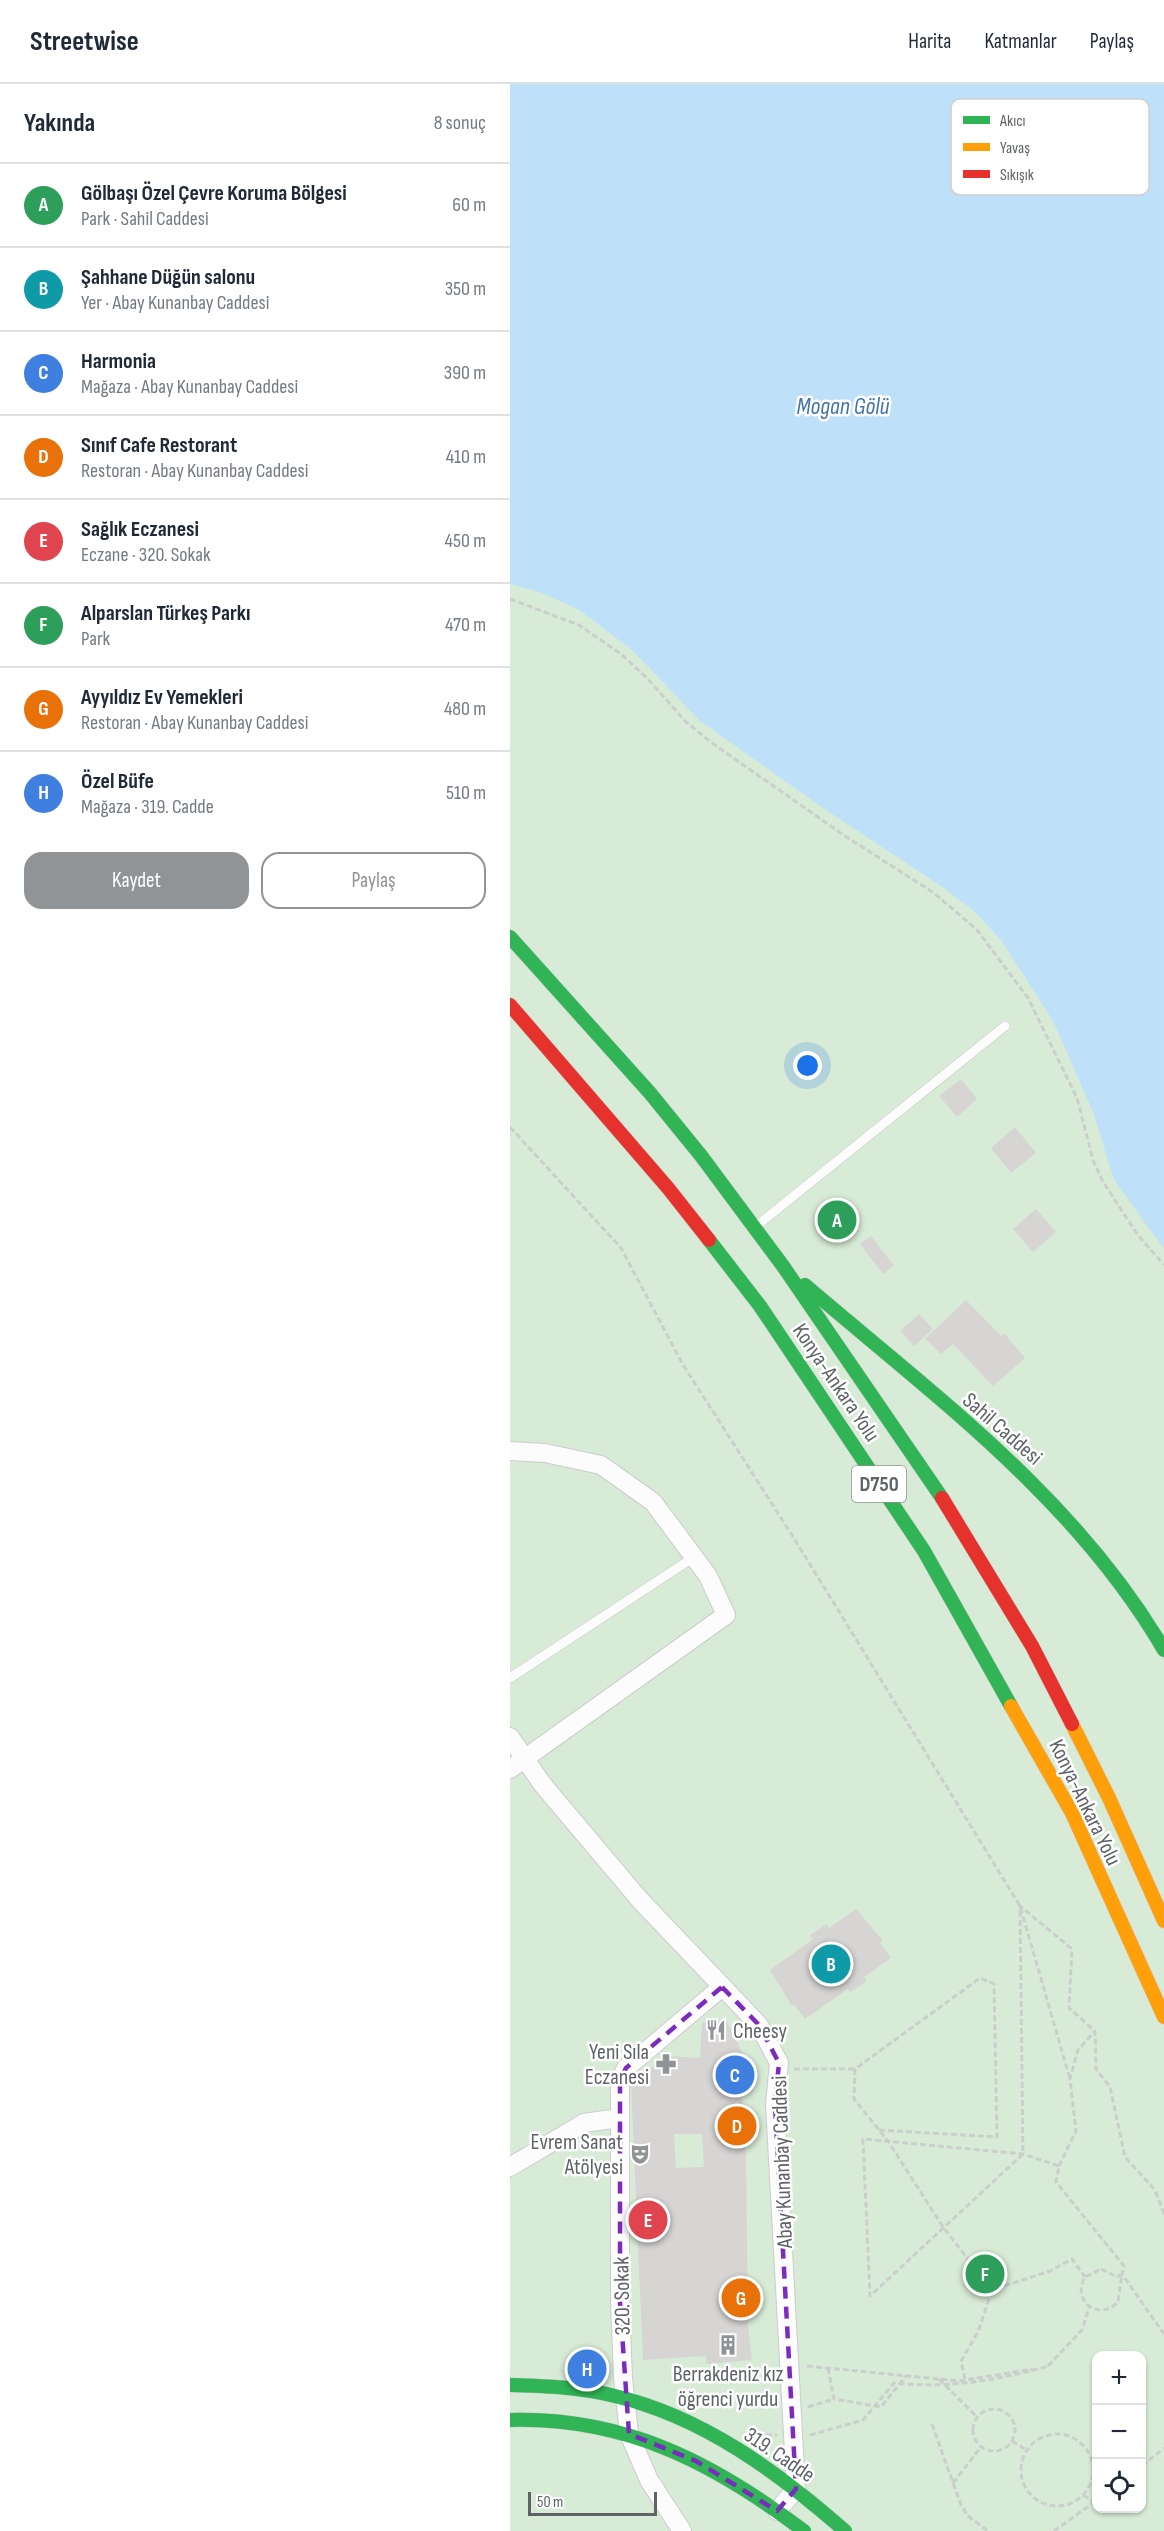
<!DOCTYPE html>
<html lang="tr">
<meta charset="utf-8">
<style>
:root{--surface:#fff;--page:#f2f2f3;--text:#1f2937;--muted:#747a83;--line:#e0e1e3;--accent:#919496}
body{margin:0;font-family:"Sofia Sans Condensed",sans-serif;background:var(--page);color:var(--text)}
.controls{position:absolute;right:18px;bottom:18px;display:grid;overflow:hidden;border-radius:12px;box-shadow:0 2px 4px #0004}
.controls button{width:54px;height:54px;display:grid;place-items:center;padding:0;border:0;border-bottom:2px solid var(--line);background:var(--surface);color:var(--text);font:30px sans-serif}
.scale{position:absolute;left:18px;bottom:15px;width:129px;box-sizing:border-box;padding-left:6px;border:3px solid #5f6368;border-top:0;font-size:16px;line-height:21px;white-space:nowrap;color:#5f6368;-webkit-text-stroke:4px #fff;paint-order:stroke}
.you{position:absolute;left:298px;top:982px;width:21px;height:21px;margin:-15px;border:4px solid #fff;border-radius:50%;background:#1a73e8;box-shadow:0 0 0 9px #1a73e833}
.badge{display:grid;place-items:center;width:39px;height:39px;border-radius:50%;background:var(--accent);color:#fff;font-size:20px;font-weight:700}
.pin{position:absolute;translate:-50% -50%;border:3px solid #fff;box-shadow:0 2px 6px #0006}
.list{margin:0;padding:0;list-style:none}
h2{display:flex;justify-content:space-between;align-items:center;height:78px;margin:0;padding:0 24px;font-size:26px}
h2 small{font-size:20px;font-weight:400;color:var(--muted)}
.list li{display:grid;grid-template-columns:39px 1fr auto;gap:18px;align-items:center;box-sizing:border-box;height:84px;padding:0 24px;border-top:2px solid var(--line)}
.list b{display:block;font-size:22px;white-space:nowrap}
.list p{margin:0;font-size:20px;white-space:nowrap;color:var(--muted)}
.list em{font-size:20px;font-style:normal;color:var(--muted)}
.actions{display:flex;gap:12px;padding:18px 24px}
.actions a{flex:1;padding:14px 0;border:2px solid var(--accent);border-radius:18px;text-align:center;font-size:21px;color:var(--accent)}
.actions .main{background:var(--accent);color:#fff}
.icon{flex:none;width:33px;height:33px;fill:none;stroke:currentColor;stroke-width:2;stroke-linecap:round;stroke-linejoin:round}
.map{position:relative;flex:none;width:654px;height:2447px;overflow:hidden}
header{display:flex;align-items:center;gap:36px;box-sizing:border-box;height:84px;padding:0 30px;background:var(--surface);border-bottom:2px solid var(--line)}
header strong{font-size:28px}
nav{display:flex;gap:33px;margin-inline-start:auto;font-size:21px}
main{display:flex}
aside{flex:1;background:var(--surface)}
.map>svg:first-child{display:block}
.green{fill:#d8ebd6;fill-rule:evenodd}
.water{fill:#bfe0f9}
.building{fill:#d6d5d3;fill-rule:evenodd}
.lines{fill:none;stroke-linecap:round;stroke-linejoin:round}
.lane-casing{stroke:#cbcccc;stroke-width:10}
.street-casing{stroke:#cbcccc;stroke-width:20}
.fast-casing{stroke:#cacacb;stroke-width:15}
.slow-casing{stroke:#cacacb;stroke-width:15}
.jam-casing{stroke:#cacacb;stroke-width:15}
.path{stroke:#cacfcc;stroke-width:3;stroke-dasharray:6 3;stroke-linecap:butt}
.lane{stroke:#fdfcfc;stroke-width:9}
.street{stroke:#fdfcfc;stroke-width:18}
.fast{stroke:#30b455;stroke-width:14}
.slow{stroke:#ff9f0a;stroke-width:14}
.jam{stroke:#e5322d;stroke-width:14}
.marked{fill:none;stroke:#7b2cbf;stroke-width:4.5;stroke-dasharray:12 8;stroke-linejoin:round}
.labels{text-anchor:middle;stroke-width:5;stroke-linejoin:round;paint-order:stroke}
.shield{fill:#fff;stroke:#8f9295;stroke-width:1.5}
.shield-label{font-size:21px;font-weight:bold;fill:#5f6368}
.street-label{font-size:22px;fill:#5f6368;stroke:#fff}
.poi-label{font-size:22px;fill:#5f6368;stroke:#fff;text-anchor:end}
.water-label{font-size:24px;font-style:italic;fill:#4174aa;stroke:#fff}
.key{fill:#fff;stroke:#cfd0d2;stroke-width:1.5}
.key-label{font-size:16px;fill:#5f6368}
</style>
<header>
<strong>Streetwise</strong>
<nav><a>Harita</a><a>Katmanlar</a><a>Paylaş</a></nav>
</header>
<main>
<aside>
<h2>Yakında<small>8 sonuç</small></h2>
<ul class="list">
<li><span class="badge" style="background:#2e9e5b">A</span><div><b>Gölbaşı Özel Çevre Koruma Bölgesi</b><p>Park · Sahil Caddesi</p></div><em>60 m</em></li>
<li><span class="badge" style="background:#0f9aa8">B</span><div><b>Şahhane Düğün salonu</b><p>Yer · Abay Kunanbay Caddesi</p></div><em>350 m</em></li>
<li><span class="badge" style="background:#3f7fe0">C</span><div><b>Harmonia</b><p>Mağaza · Abay Kunanbay Caddesi</p></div><em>390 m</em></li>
<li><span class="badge" style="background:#e8710a">D</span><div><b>Sınıf Cafe Restorant</b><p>Restoran · Abay Kunanbay Caddesi</p></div><em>410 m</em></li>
<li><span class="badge" style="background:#e0444e">E</span><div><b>Sağlık Eczanesi</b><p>Eczane · 320. Sokak</p></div><em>450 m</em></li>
<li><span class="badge" style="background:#2e9e5b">F</span><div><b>Alparslan Türkeş Parkı</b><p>Park</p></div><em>470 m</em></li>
<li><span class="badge" style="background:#e8710a">G</span><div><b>Ayyıldız Ev Yemekleri</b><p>Restoran · Abay Kunanbay Caddesi</p></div><em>480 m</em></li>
<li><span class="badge" style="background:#3f7fe0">H</span><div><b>Özel Büfe</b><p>Mağaza · 319. Cadde</p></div><em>510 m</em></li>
</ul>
<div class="actions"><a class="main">Kaydet</a><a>Paylaş</a></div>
</aside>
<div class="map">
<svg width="654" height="2447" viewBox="0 0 654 2447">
<rect width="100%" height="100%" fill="#efeeea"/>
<path class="green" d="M0 0H654V2447H0ZM586 2272H632V2424H586Z"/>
<path class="water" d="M0 0H654V1165L604 1096 583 1028 543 937 491 856 464 827 431 802 313 724 190 637 122 566 69 526 30 508 0 500Z"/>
<path class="building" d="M451 995 467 1015 447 1033 429 1012Z
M505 1043 526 1069 501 1089 481 1064Z
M526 1125 546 1148 523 1168 503 1145Z
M361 1152 384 1182 373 1190 350 1160Z
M456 1216 491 1252 494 1249 515 1274 483 1302 443 1260 431 1270 415 1255Z
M409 1230 423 1245 404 1262 390 1247Z
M346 1825 373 1857 370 1859 381 1874 354 1893 357 1897 340 1908 338 1905 295 1935 284 1920 282 1922 260 1886 303 1855 300 1851 317 1840 319 1844Z
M216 1937 234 1971 232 2010 236 2069 238 2242 242 2276 196 2280V2272L133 2276 121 2000 158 1972 190 1974 192 1939ZM164 2050H192L194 2083 166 2084Z"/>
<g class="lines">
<g class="lane-casing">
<path id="lane" d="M249 1140 495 942
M0 1594 184 1473"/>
</g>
<g class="street-casing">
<path id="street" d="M0 1367 35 1369 91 1381 143 1418 198 1492 216 1531 0 1685
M0 1653 33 1701 130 1816 249 1941 269 1979 265 2020 286 2405 267 2427
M0 2083 74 2039 109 2034
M172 2447 139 2396 119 2350 113 2294 110 2219V1997L116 1984 212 1903"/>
</g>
<g class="fast-casing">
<path id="fast" d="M0 853 140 1009 192 1073 273 1182 432 1414
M199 1156 250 1222 414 1467 501 1622
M295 1201C426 1313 566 1415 654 1566
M0 2301C35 2302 70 2303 105 2312 193 2333 268 2388 335 2447
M0 2336C116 2333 204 2379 294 2447"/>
</g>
<g class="slow-casing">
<path id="slow" d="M501 1622 562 1729 654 1933
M562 1640 599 1714 654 1837"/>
</g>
<g class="jam-casing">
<path id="jam" d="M0 921 158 1104 199 1156
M432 1414 522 1562 562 1640"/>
</g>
<path class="path" d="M0 515 69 541 111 570 137 594 175 637 202 659 335 752 424 809 467 846 518 914 567 1014 583 1076 592 1096 627 1150 654 1181
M0 1043 111 1164 172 1279 285 1456 510 1822 560 1995
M284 1985H345
M369 2046 487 2053 484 1900 470 1894 345 1985 344 2015 378 2057 433 2143 482 2206 540 2187 562 2175 575 2193
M549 2082 566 2047 560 1995 568 1966 585 1947
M654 2130 645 2106 615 2073 600 2003 586 1985 585 1947 559 1924 562 1865 510 1822 513 2070 360 2212 353 2055 513 2070 549 2082 546 2098 614 2182 612 2190 654 2250
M591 2185 607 2193 612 2190 608 2218C589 2238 561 2217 575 2193Z
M297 2282 449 2297 523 2285
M538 2282 572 2246 579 2223
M318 2284 324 2315 371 2323 396 2292
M429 2295 468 2334
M455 2295 451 2277 468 2248 482 2206
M298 2323 324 2315
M463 2346a21 21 0 1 1 42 0a21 21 0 1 1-42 0Z
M422 2340 451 2421 458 2432 478 2447
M511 2386a36 36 0 1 1 72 0a36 36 0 1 1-72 0Z
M247 2351H267
M300 2351 353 2336 384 2299C439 2305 487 2296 539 2282
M502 2357 517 2366
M632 2382 654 2364
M443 2399 471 2363
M573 2411 585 2418
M544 2447 586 2417"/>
<use href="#lane" class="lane"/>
<use href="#street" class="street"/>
<use href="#fast" class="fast"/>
<use href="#slow" class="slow"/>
<use href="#jam" class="jam"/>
</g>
<path class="marked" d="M212 1903 249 1941 269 1979 265 2020 286 2405 267 2427 186 2377 119 2350 110 2219V1997L116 1984Z"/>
<defs>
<g id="restaurant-bare" transform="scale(1.62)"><path d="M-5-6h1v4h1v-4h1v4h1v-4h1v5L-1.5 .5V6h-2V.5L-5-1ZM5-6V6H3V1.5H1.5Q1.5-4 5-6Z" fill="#919496" stroke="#fff" stroke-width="2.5" paint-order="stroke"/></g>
<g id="pharmacy-bare" transform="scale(1.62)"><path d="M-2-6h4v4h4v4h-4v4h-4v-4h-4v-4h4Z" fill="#919496" stroke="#fff" stroke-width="2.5" paint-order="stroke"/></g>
<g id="theatre-bare" transform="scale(1.62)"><path d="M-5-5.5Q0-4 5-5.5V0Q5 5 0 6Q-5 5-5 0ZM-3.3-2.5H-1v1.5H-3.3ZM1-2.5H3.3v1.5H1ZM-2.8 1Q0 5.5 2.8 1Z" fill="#919496" stroke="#fff" stroke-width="2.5" paint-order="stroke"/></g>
<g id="building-bare" transform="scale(1.62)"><path d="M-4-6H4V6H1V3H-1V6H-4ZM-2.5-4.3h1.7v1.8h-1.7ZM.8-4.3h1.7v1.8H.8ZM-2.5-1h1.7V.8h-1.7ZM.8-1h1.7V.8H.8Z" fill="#919496" stroke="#fff" stroke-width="2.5" paint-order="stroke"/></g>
</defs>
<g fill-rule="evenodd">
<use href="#restaurant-bare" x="206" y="1946"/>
<use href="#pharmacy-bare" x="156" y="1980"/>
<use href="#theatre-bare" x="130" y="2070"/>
<use href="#building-bare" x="218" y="2261"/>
</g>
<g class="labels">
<rect class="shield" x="342" y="1382" width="54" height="36" rx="4.5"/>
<g class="shield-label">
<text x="369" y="1407">D750</text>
</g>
<g class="street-label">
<text transform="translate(327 1298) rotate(56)" y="8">Konya-Ankara Yolu</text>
<text transform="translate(493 1344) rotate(41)" y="8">Sahil Caddesi</text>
<text transform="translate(576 1718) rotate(64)" y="8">Konya-Ankara Yolu</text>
<text transform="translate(271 2078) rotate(-92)" y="8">Abay Kunanbay Caddesi</text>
<text transform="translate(111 2212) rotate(-91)" y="8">320. Sokak</text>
<text transform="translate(270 2370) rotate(34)" y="8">319. Cadde</text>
</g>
<g class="poi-label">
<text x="223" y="1954" text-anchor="start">Cheesy</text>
<text x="139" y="1975">Yeni Sıla<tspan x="139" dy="25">Eczanesi</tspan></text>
<text x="113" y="2065">Evrem Sanat<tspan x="113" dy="25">Atölyesi</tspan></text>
<text x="218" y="2297" text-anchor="middle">Berrakdeniz kız<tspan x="218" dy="25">öğrenci yurdu</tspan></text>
</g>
<g class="water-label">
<text x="333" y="330">Mogan Gölü</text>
</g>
</g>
<rect x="441" y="15" width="198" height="96" rx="9" class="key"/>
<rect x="453" y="32" width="27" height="8" fill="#30b455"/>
<rect x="453" y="59" width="27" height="8" fill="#ff9f0a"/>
<rect x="453" y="86" width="27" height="8" fill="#e5322d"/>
<g class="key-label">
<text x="490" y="42">Akıcı</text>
<text x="490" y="69">Yavaş</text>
<text x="490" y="96">Sıkışık</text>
</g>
</svg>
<div class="controls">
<button>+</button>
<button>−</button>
<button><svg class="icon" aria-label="locate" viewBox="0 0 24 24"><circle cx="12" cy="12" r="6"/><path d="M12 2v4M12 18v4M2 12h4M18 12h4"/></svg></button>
</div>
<div class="scale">50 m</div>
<div class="you"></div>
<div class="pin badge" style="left:327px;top:1136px;background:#2e9e5b">A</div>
<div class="pin badge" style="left:321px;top:1880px;background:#0f9aa8">B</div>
<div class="pin badge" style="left:225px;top:1991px;background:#3f7fe0">C</div>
<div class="pin badge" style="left:227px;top:2042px;background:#e8710a">D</div>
<div class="pin badge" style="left:138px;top:2136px;background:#e0444e">E</div>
<div class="pin badge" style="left:475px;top:2190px;background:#2e9e5b">F</div>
<div class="pin badge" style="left:231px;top:2214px;background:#e8710a">G</div>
<div class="pin badge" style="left:77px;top:2285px;background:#3f7fe0">H</div>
</div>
</main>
